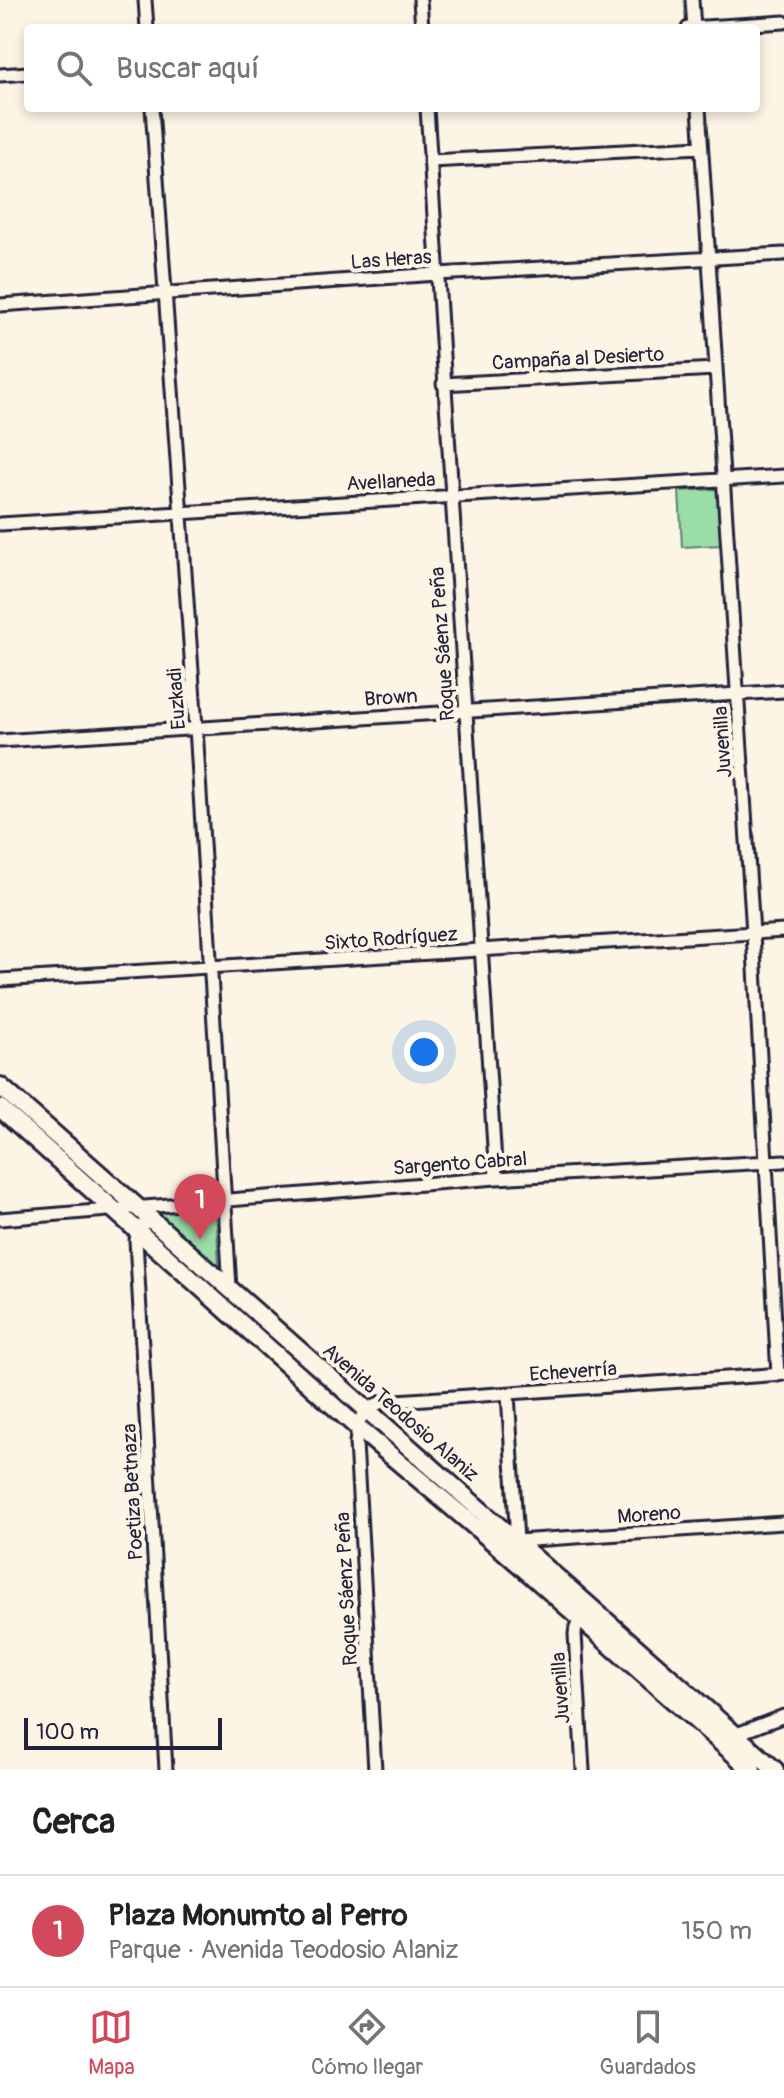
<!DOCTYPE html>
<html lang="es">
<meta charset="utf-8">
<style>
:root{--surface:#fff;--page:#f2f2f2;--text:#202124;--muted:#757577;--line:#e0e0e0;--accent:#d1495b}
body{margin:0;font-family:Pangolin,sans-serif;background:var(--page);color:var(--text)}
.scale{position:absolute;left:24px;bottom:20px;width:198px;box-sizing:border-box;padding-left:8px;border:4px solid #22223b;border-top:0;font-size:22px;line-height:28px;white-space:nowrap;color:#22223b;-webkit-text-stroke:6px #fcf5e5;paint-order:stroke}
.you{position:absolute;left:424px;top:1052px;width:28px;height:28px;margin:-20px;border:6px solid #fff;border-radius:50%;background:#1a73e8;box-shadow:0 0 0 12px #1a73e833}
.badge{display:grid;place-items:center;width:52px;height:52px;border-radius:50%;background:var(--accent);color:#fff;font-size:26px;font-weight:700}
.pin{position:absolute;translate:-50% -66px;filter:drop-shadow(0 2px 4px #0008)}
.pin::after{content:'';position:absolute;top:42px;width:28px;height:24px;background:inherit;clip-path:polygon(0 0,100% 0,50% 100%)}
.list{margin:0;padding:0;list-style:none}
h2{display:flex;justify-content:space-between;align-items:center;height:104px;margin:0;padding:0 32px;font-size:34px}
h2 small{font-size:26px;font-weight:400;color:var(--muted)}
.list li{display:grid;grid-template-columns:52px 1fr auto;gap:24px;align-items:center;box-sizing:border-box;height:112px;padding:0 32px;border-top:2px solid var(--line)}
.list b{display:block;font-size:30px;white-space:nowrap}
.list p{margin:0;font-size:26px;white-space:nowrap;color:var(--muted)}
.list em{font-size:26px;font-style:normal;color:var(--muted)}
.icon{flex:none;width:44px;height:44px;fill:none;stroke:currentColor;stroke-width:2;stroke-linecap:round;stroke-linejoin:round}
.map{position:relative;flex:none;width:784px;height:1770px;overflow:hidden}
.search{position:absolute;background:var(--surface);box-shadow:0 4px 12px #0003;left:24px;right:24px;top:24px;height:88px;display:flex;align-items:center;gap:20px;box-sizing:border-box;padding:0 28px;border-radius:8px;color:var(--muted);font-size:30px}
.sheet{height:216px;background:var(--surface)}
nav{display:flex;justify-content:space-around;align-items:center;box-sizing:border-box;height:112px;border-top:2px solid var(--line);background:var(--surface);font-size:22px;color:var(--muted)}
nav a{display:grid;justify-items:center;gap:4px}
nav .on{color:var(--accent)}
.map>svg:first-child{display:block}
.green{fill:#9bdda7;stroke:#5e8071;stroke-width:2}
.lines{fill:none;stroke-linecap:round;stroke-linejoin:round}
.minor-casing{stroke:#22223b;stroke-width:17}
.secondary-casing{stroke:#22223b;stroke-width:22}
.minor{stroke:#fcf5e5;stroke-width:11}
.secondary{stroke:#fcf5e5;stroke-width:16}
.labels{text-anchor:middle;stroke-width:8;stroke-linejoin:round;paint-order:stroke}
.street-label{font-size:20px;fill:#22223b;stroke:#fcf5e5}
</style>
<div class="map">
<svg width="784" height="1770" viewBox="0 0 784 1770">
<rect width="100%" height="100%" fill="#fcf5e5"/>
<filter id="ink" filterUnits="userSpaceOnUse"><feTurbulence type="fractalNoise" baseFrequency=".0125" numOctaves="2"/><feDisplacementMap in="SourceGraphic" scale="16" xChannelSelector="R" yChannelSelector="G"/><feConvolveMatrix kernelMatrix="1 2 1 2 8 2 1 2 1" color-interpolation-filters="sRGB"/></filter>
<g filter="url(#ink)">
<path class="green" d="M717 489 721 545 682 547 679 491Z
M212 1206 216 1209 219 1265 212 1266 155 1216 160 1209Z"/>
<g class="lines">
<g class="minor-casing">
<path id="minor" d="M145 0 147 28
M420 0 422 28
M692 0 694 28
M688 28 784 22
M0 75 28 73
M152 108 196 727 230 1288
M427 108 496 1178
M699 108 753 933 778 1375
M430 161 701 147
M0 305 437 274 784 254
M443 384 715 369
M0 524 784 476
M0 741 784 691
M0 980 784 931
M149 1217 138 1232 136 1240 166 1770
M0 1219 496 1178 784 1161
M508 1394 517 1541 514 1544
M517 1541 784 1523
M732 1736 784 1716
M375 1770 356 1443C358 1421 360 1410 382 1402L783 1374
M583 1770 575 1634 576 1627 585 1614"/>
</g>
<g class="secondary-casing">
<path id="secondary" d="M0 1086 775 1770
M0 1108 357 1427 505 1552 752 1770"/>
</g>
<use href="#minor" class="minor"/>
<use href="#secondary" class="secondary"/>
</g>
</g>
<g class="labels">
<g class="street-label">
<text transform="translate(391 259) rotate(-4)" y="7">Las Heras</text>
<text transform="translate(578 358) rotate(-3)" y="7">Campaña al Desierto</text>
<text transform="translate(391 481) rotate(-3)" y="7">Avellaneda</text>
<text transform="translate(442 644) rotate(-94)" y="7">Roque Sáenz Peña</text>
<text transform="translate(391 697) rotate(-4)" y="7">Brown</text>
<text transform="translate(176 699) rotate(-94)" y="7">Euzkadi</text>
<text transform="translate(722 742) rotate(-94)" y="7">Juvenilla</text>
<text transform="translate(391 938) rotate(-4)" y="7">Sixto Rodríguez</text>
<text transform="translate(460 1163) rotate(-4)" y="7">Sargento Cabral</text>
<text transform="translate(573 1371) rotate(-4)" y="7">Echeverría</text>
<text transform="translate(401 1412) rotate(41)" y="7">Avenida Teodosio Alaniz</text>
<text transform="translate(132 1492) rotate(-93)" y="7">Poetiza Betnaza</text>
<text transform="translate(649 1514) rotate(-4)" y="7">Moreno</text>
<text transform="translate(346 1589) rotate(-93)" y="7">Roque Sáenz Peña</text>
<text transform="translate(560 1688) rotate(-94)" y="7">Juvenilla</text>
</g>
</g>
</svg>
<div class="scale">100 m</div>
<div class="you"></div>
<div class="pin badge" style="left:200px;top:1240px">1</div>
<div class="search"><svg class="icon" aria-label="search" viewBox="0 0 24 24"><circle cx="10" cy="10" r="6"/><path d="M15 15l6 6"/></svg>Buscar aquí</div>
</div>
<section class="sheet">
<h2>Cerca<small></small></h2>
<ul class="list">
<li><span class="badge">1</span><div><b>Plaza Monumto al Perro</b><p>Parque · Avenida Teodosio Alaniz</p></div><em>150 m</em></li>
</ul>
</section>
<nav>
<a class="on"><svg class="icon" aria-label="map" viewBox="0 0 24 24"><path d="M3 6l6-2 6 2 6-2v14l-6 2-6-2-6 2zM9 4v14M15 6v14"/></svg>Mapa</a>
<a><svg class="icon" aria-label="directions" viewBox="0 0 24 24"><path d="M12 3l9 9-9 9-9-9zM9 14v-3h6M13 9l2 2-2 2"/></svg>Cómo llegar</a>
<a><svg class="icon" aria-label="saved" viewBox="0 0 24 24"><path d="M7 4h10v16l-5-4-5 4z"/></svg>Guardados</a>
</nav>
